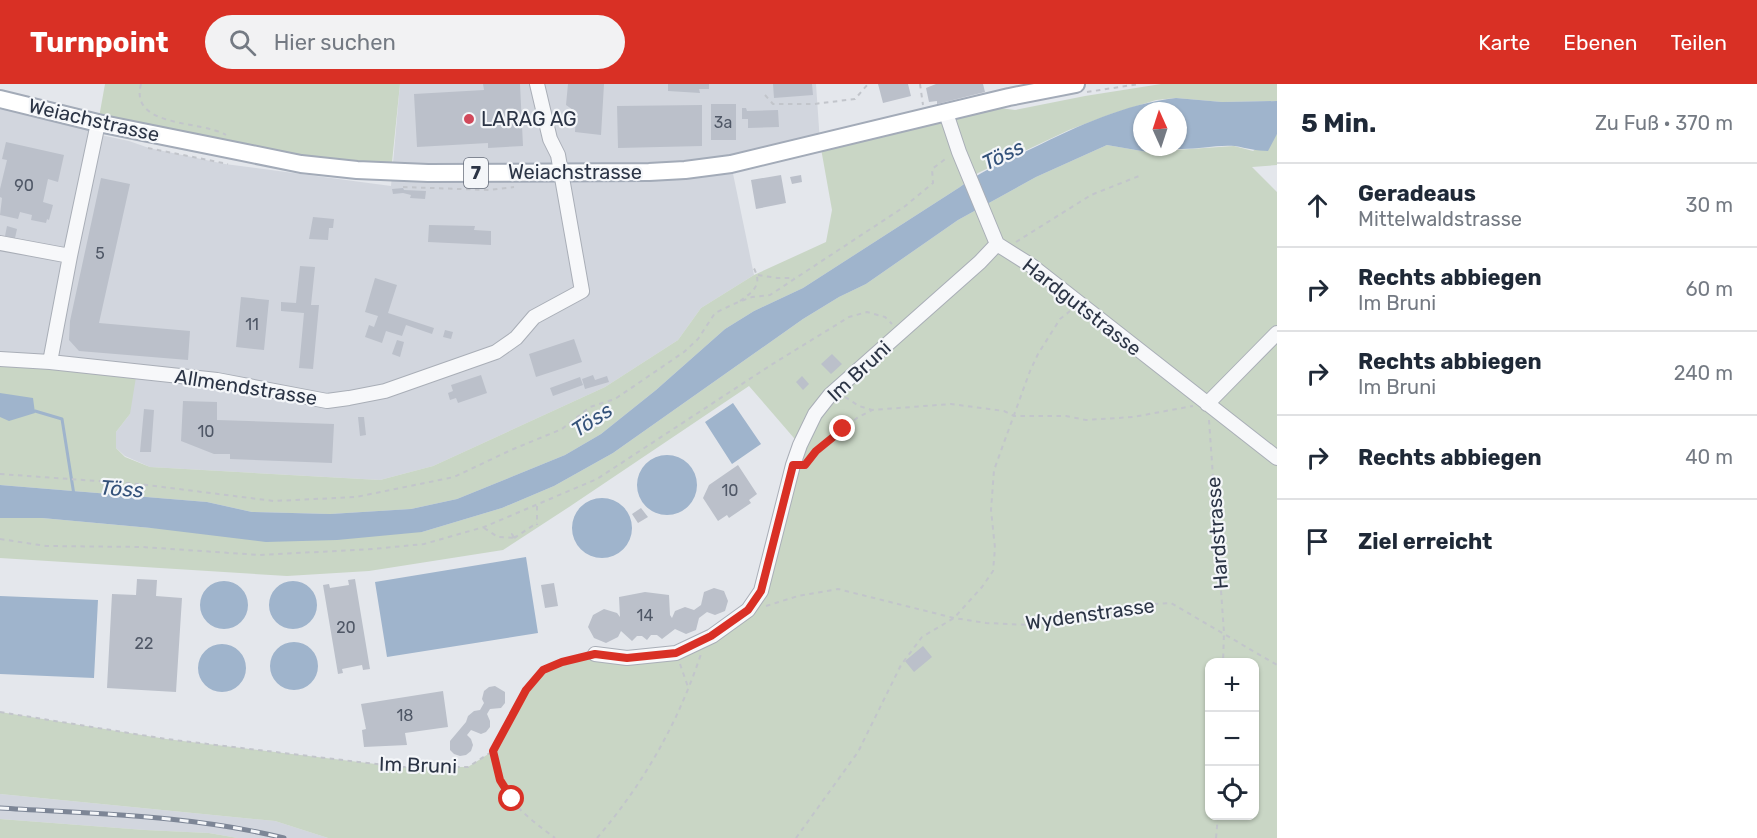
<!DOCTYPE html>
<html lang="de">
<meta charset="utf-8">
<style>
:root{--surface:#fff;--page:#f2f2f3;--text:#1f2937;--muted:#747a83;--line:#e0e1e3;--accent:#d93025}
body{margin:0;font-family:Rubik,sans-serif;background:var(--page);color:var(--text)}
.controls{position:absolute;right:18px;bottom:18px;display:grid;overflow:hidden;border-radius:12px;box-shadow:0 2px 4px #0004}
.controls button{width:54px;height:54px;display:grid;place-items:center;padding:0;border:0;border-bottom:2px solid var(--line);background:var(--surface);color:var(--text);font:30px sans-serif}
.compass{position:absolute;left:1133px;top:18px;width:54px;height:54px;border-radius:50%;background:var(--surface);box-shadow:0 2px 4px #0004;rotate:357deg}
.stop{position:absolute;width:18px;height:18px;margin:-14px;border:4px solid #d93025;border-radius:50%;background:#fff}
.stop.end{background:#d93025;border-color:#fff;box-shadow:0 2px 6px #0008}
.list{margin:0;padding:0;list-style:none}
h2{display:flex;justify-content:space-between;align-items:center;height:78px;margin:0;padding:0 24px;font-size:26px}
h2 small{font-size:20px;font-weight:400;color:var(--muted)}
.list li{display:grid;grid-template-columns:39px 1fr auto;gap:18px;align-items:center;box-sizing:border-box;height:84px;padding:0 24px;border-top:2px solid var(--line)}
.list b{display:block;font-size:22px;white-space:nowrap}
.list p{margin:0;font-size:20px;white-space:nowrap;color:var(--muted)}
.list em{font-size:20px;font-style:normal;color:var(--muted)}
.icon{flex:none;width:33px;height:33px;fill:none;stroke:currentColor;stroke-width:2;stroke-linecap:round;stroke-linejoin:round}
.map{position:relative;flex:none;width:1277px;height:754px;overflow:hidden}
header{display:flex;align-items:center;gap:36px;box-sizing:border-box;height:84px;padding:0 30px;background:var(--accent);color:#fff}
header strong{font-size:28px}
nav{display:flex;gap:33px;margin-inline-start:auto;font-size:21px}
.search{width:420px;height:54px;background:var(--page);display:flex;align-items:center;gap:15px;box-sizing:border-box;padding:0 21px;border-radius:33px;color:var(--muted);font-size:22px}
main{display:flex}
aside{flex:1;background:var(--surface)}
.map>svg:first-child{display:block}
.built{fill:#d2d6de}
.green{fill:#c9d6c5;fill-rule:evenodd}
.water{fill:#9fb4cc}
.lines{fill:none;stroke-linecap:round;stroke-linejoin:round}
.stream{stroke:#9fb4cc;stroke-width:3}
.building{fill:#bbc0ca}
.minor-casing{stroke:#a9aeb7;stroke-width:16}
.major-casing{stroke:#a3abb8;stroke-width:20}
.path{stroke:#c2c5cb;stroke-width:2;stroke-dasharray:4.5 4.5;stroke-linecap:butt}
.minor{stroke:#f7f8fa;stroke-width:14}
.major{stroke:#fff;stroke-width:16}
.rail-casing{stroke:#7d8696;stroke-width:5}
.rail{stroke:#f4f6f9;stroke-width:3;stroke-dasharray:9;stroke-linecap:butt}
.path-bridge{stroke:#c2c5cb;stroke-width:2;stroke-dasharray:4.5 4.5;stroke-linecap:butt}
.route{stroke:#d93025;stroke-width:8}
.poi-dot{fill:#d1495b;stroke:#f4f6f9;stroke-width:2}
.labels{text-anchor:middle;stroke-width:4.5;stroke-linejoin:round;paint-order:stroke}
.number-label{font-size:16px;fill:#4f5766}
.shield{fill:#f4f6f9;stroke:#676e7b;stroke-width:1.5}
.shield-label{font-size:18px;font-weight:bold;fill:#2b3445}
.poi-label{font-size:20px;fill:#2b3445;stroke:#f4f6f9;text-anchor:start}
.street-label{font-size:20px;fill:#2b3445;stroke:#f4f6f9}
.water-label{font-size:21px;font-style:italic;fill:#34527a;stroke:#f4f6f9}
</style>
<header>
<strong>Turnpoint</strong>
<div class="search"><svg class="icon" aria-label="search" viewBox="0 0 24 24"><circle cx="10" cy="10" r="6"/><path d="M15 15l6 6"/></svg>Hier suchen</div>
<nav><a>Karte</a><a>Ebenen</a><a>Teilen</a></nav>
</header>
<main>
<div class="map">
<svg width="1277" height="754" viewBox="0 0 1277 754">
<rect width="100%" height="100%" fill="#e4e7ec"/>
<path class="built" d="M400 0H816L820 59 731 80 754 191 701 224 678 256 605 303 433 382 380 396 150 383 125 372 116 364V348L130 330 0 275V15L98 39 96 50 129 57 149 64 225 80 391 102Z
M0 710 275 737 328 754H238L209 749 145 746 0 735Z"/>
<path class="green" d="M105 0H400L391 88 98 39Z
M1161 0H1277V17L1222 18 1176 14 1156 16 1111 30 1069 46 978 89 960 103 803 204 754 227 725 245 656 306 601 350 565 371 457 415 411 425 330 430 252 428 207 418 0 401V275L136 293 130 330 116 348V364L125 373 150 383 380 396 433 382 605 303 678 256 701 224 754 191 826 158 832 126 820 59 977 21 1015 26 1085 12Z
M1277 50V81L1252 83 1277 108V754H328L275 737 0 710V628L166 655 401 683H468L493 667 526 606 543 586 562 578 595 570 676 569 748 526 800 361 749 302 569 423 503 466 369 487 287 492 0 474V434H42L151 444 422 448 502 424 554 402 613 369 803 235 839 213 866 200 958 136 1036 93 1107 61 1159 70 1162 63 1175 66 1234 62 1253 67ZM1210 578H1254V732H1210Z
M0 735 145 746 209 749 238 754H0Z"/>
<path class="water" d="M1176 14 1222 18 1277 17V50L1268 67C1256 67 1247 64 1235 62 1211 60 1187 69 1164 63H1178V27H1142V63H1162L1159 70 1107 61 1036 93 958 136 866 200 839 213 803 235 613 369 554 402 502 424 422 448 337 456 266 458 151 444 42 434H0V401L207 418 252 428 330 430 411 425 457 415 565 371 601 350 656 306 725 245 754 227 803 204 960 103C983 86 1008 76 1033 64 1078 42 1125 20 1176 14Z
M0 309 33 314 35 329 9 337 0 333Z
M733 319 761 360 732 380 705 338Z
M637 401a30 30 0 1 1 60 0a30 30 0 1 1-60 0Z
M572 444a30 30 0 1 1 60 0a30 30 0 1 1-60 0Z
M526 473 538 549 387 573 375 498Z
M269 521a24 24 0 1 1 48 0a24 24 0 1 1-48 0Z
M200 521a24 24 0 1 1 48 0a24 24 0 1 1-48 0Z
M0 512 98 516 94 594 0 590Z
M270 582a24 24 0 1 1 48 0a24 24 0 1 1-48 0Z
M198 584a24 24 0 1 1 48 0a24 24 0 1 1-48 0Z"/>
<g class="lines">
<path class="stream" d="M35 327 62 335 74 411"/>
</g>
<path class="building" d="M483 0H520L523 62 488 64V59L417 63 414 10 484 6Z
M568 0H604L601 51 575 48 576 28 566 21Z
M668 0H709V5H699L700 9 668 7Z
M773 0H812L813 11 774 14Z
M878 0H908L911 12 883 19Z
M936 0H983L985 8 937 20V17L929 18 926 4Z
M711 20H736V56H711Z
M702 21V62L618 64 617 22Z
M742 24H746L747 27 778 26 779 43 748 44V35H742Z
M6 58 64 71 58 98 48 95 43 118 53 121 49 136 47 135 46 139 31 136 32 131 20 128 18 135 0 131 2 114 0 113V105L7 76 2 75Z
M781 91 786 119 756 125 751 96Z
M801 91 802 98 792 100 790 93Z
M101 94 130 100 99 239 190 247 188 276 79 267 69 256 70 237Z
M403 104 404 106 426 107 425 115 410 114 411 111 403 109 393 110 392 105Z
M313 133 334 135 333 144H329L328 156 309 155Z
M429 141 475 142 474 146 491 147V161L428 158Z
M7 142 17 145 15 154 5 152Z
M300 182 315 183 311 221H319L313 285 299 284 304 229 281 227V218L296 219Z
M375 194 397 201 388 229 434 244 432 250 406 241 402 252 386 247 382 259 365 253 369 241 374 243 378 232 365 228Z
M241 213 269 216 264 266 236 263Z
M445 246 453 248 451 255 443 253Z
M574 255 582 278 536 293 529 270Z
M397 256 404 258 400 273 392 270Z
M832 270 842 280 831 290 821 280Z
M481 291 487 309 458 319 456 314 450 316 448 309 453 307 451 301Z
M593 291 595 296 607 292 609 298 585 305 582 295Z
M802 292 809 300 803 306 796 298Z
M580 293 583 301 553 312 550 304Z
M183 317 217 318V336L334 340 332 379 230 375V370H214L181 357Z
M144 325 154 326 151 368H140Z
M358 333H364L366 351 360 352Z
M738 381 757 410 749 416 751 419 729 434 727 431 718 437 703 414 709 401Z
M641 424 648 433 638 439 632 430Z
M137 495 157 496 156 512 182 514 176 608 107 604 112 510 136 511Z
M355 495 370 585 363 586 362 581 342 585 343 589 338 590 323 501 329 500 330 504 349 501 348 496Z
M554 499 558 522 545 524 541 501Z
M714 504 724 507 728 517 725 527 715 531 707 528 699 534 696 546 686 550 675 545 662 555 657 551H651L647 556 642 552H637L632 557 621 547 618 553 606 559 594 554 588 543 593 531 604 525 617 529 620 533 619 513 645 508 669 511 670 531 672 534 675 527 685 523 694 526 701 521 704 508Z
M923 562 932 573 914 588 905 577Z
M495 602 505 608V619L501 624 490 625 487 630 490 637V643L486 648 481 650 471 646 467 651 471 655 473 661 471 667 466 671 460 672 454 670 450 666V657L466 638 468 632 474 627 480 626 484 619 482 615 484 607 489 603Z
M443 607 448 643 405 649 407 661 364 663 362 646 366 645 361 620Z"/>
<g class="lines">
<g class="minor-casing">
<path id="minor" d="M946 29 959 68 997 160 1032 182 1277 374
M98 39 70 172 50 278 217 296 327 317 349 314 385 307 496 268 516 254 534 233 582 207 558 71 550 55 537 0
M0 159 70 172
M0 275 50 278
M1207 320 1277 249
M595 570 627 574 676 569 712 552 748 526 761 507 793 381 800 361 815 330 830 311 980 178 997 160"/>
</g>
<g class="major-casing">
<path id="major" d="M0 15 98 39 242 68 301 80 357 86 428 89 649 88 685 86 731 80 1009 13 1076 0"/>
</g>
<path class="path" d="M141 0C129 44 201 36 226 51
M920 0 923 21
M1087 8 1139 0
M765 11 773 20H814L855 15 868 0
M148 64 228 80
M403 103 489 106 514 103
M1016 158 1091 111 1139 92
M758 191 777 194H794
M740 217C756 206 763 199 752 181
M845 313 859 322 872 326
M1209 336 1224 549 1223 578
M807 378 829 357 857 334 872 326 951 320 1004 327 1014 332H1066L1086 336 1133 333 1193 322
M0 390 139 400 274 417 356 413 454 393 511 366 562 345 590 323 615 315 684 268 698 255 715 229 736 219 752 213 770 211 904 123 933 99 932 85 948 73
M537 422V441
M484 444 498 453 515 454
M514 454 512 450 516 452 515 454
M0 455 46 462 142 463 260 471 373 465 424 460 484 443 597 395 771 281 849 233 867 228 885 233 892 240
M766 522 798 512 838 505 954 534 986 539 1029 541 1070 536 1132 521 1171 519 1277 581
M680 580 688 603
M0 628 166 655 401 683H468L493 667 526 606 543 586 584 573
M493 667C495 676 497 686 500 695 509 721 534 738 555 754
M597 754C644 699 678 639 701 570
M796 754 858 668 901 581 922 553 954 534 982 503 993 487 995 464 991 426 994 386 1030 287 1038 270 1060 235 1070 227
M1216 754 1218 732"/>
<use href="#minor" class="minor"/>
<use href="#major" class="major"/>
<g class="rail-casing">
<path id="rail" d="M0 724C95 730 191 731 284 754"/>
</g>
<use href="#rail" class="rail"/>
<path class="path-bridge" d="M514 454 537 439"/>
</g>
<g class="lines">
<path class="route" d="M512 715 500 696 493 667 526 606 543 586 562 578 595 570 627 574 676 569 711 552 748 526 761 507 793 381H805L816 367 843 345"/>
</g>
<circle class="poi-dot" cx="469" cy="35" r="6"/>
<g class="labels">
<g class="number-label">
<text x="723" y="44">3a</text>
<text x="24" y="107">90</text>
<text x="100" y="175">5</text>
<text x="252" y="246">11</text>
<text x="206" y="353">10</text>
<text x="730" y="412">10</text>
<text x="645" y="537">14</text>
<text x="346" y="549">20</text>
<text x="144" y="565">22</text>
<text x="405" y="637">18</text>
</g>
<rect class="shield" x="464" y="74" width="24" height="30" rx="4.5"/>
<g class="shield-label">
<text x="476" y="95">7</text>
</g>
<g class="poi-label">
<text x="481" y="42">LARAG AG</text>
</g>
<g class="street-label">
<text transform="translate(94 36) rotate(13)" y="7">Weiachstrasse</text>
<text x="575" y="95">Weiachstrasse</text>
<text transform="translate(1082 223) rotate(38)" y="7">Hardgutstrasse</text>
<text transform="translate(859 287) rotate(-43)" y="7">Im Bruni</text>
<text transform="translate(246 303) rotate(9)" y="7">Allmendstrasse</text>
<text transform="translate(1217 449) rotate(-94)" y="7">Hardstrasse</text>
<text transform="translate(1090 530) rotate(-8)" y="7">Wydenstrasse</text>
<text transform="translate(418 681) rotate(2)" y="7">Im Bruni</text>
</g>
<g class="water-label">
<text transform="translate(1003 71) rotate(-26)" y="7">Töss</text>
<text transform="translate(592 336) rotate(-33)" y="7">Töss</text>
<text transform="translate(122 405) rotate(4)" y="7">Töss</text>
</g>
</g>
</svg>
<div class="controls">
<button>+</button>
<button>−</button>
<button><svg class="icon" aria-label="locate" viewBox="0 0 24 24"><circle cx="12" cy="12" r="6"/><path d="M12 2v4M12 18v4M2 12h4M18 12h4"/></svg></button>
</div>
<svg class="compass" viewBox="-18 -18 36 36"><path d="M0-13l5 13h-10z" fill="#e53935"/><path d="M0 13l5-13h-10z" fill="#747a83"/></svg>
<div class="stop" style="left:512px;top:715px"></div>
<div class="stop end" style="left:843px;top:345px"></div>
</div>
<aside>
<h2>5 Min.<small>Zu Fuß · 370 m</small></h2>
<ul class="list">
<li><svg class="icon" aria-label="ahead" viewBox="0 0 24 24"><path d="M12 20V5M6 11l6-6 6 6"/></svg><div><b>Geradeaus</b><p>Mittelwaldstrasse</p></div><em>30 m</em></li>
<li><svg class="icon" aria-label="right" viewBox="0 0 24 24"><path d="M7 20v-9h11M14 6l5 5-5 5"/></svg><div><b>Rechts abbiegen</b><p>Im Bruni</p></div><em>60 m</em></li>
<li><svg class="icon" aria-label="right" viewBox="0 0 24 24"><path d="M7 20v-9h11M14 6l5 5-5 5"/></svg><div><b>Rechts abbiegen</b><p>Im Bruni</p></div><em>240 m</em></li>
<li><svg class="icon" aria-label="right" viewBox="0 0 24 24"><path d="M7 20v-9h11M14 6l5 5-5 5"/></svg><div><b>Rechts abbiegen</b></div><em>40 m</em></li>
<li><svg class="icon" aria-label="arrive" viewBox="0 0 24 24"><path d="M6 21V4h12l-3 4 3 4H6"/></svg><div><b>Ziel erreicht</b></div></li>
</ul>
</aside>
</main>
